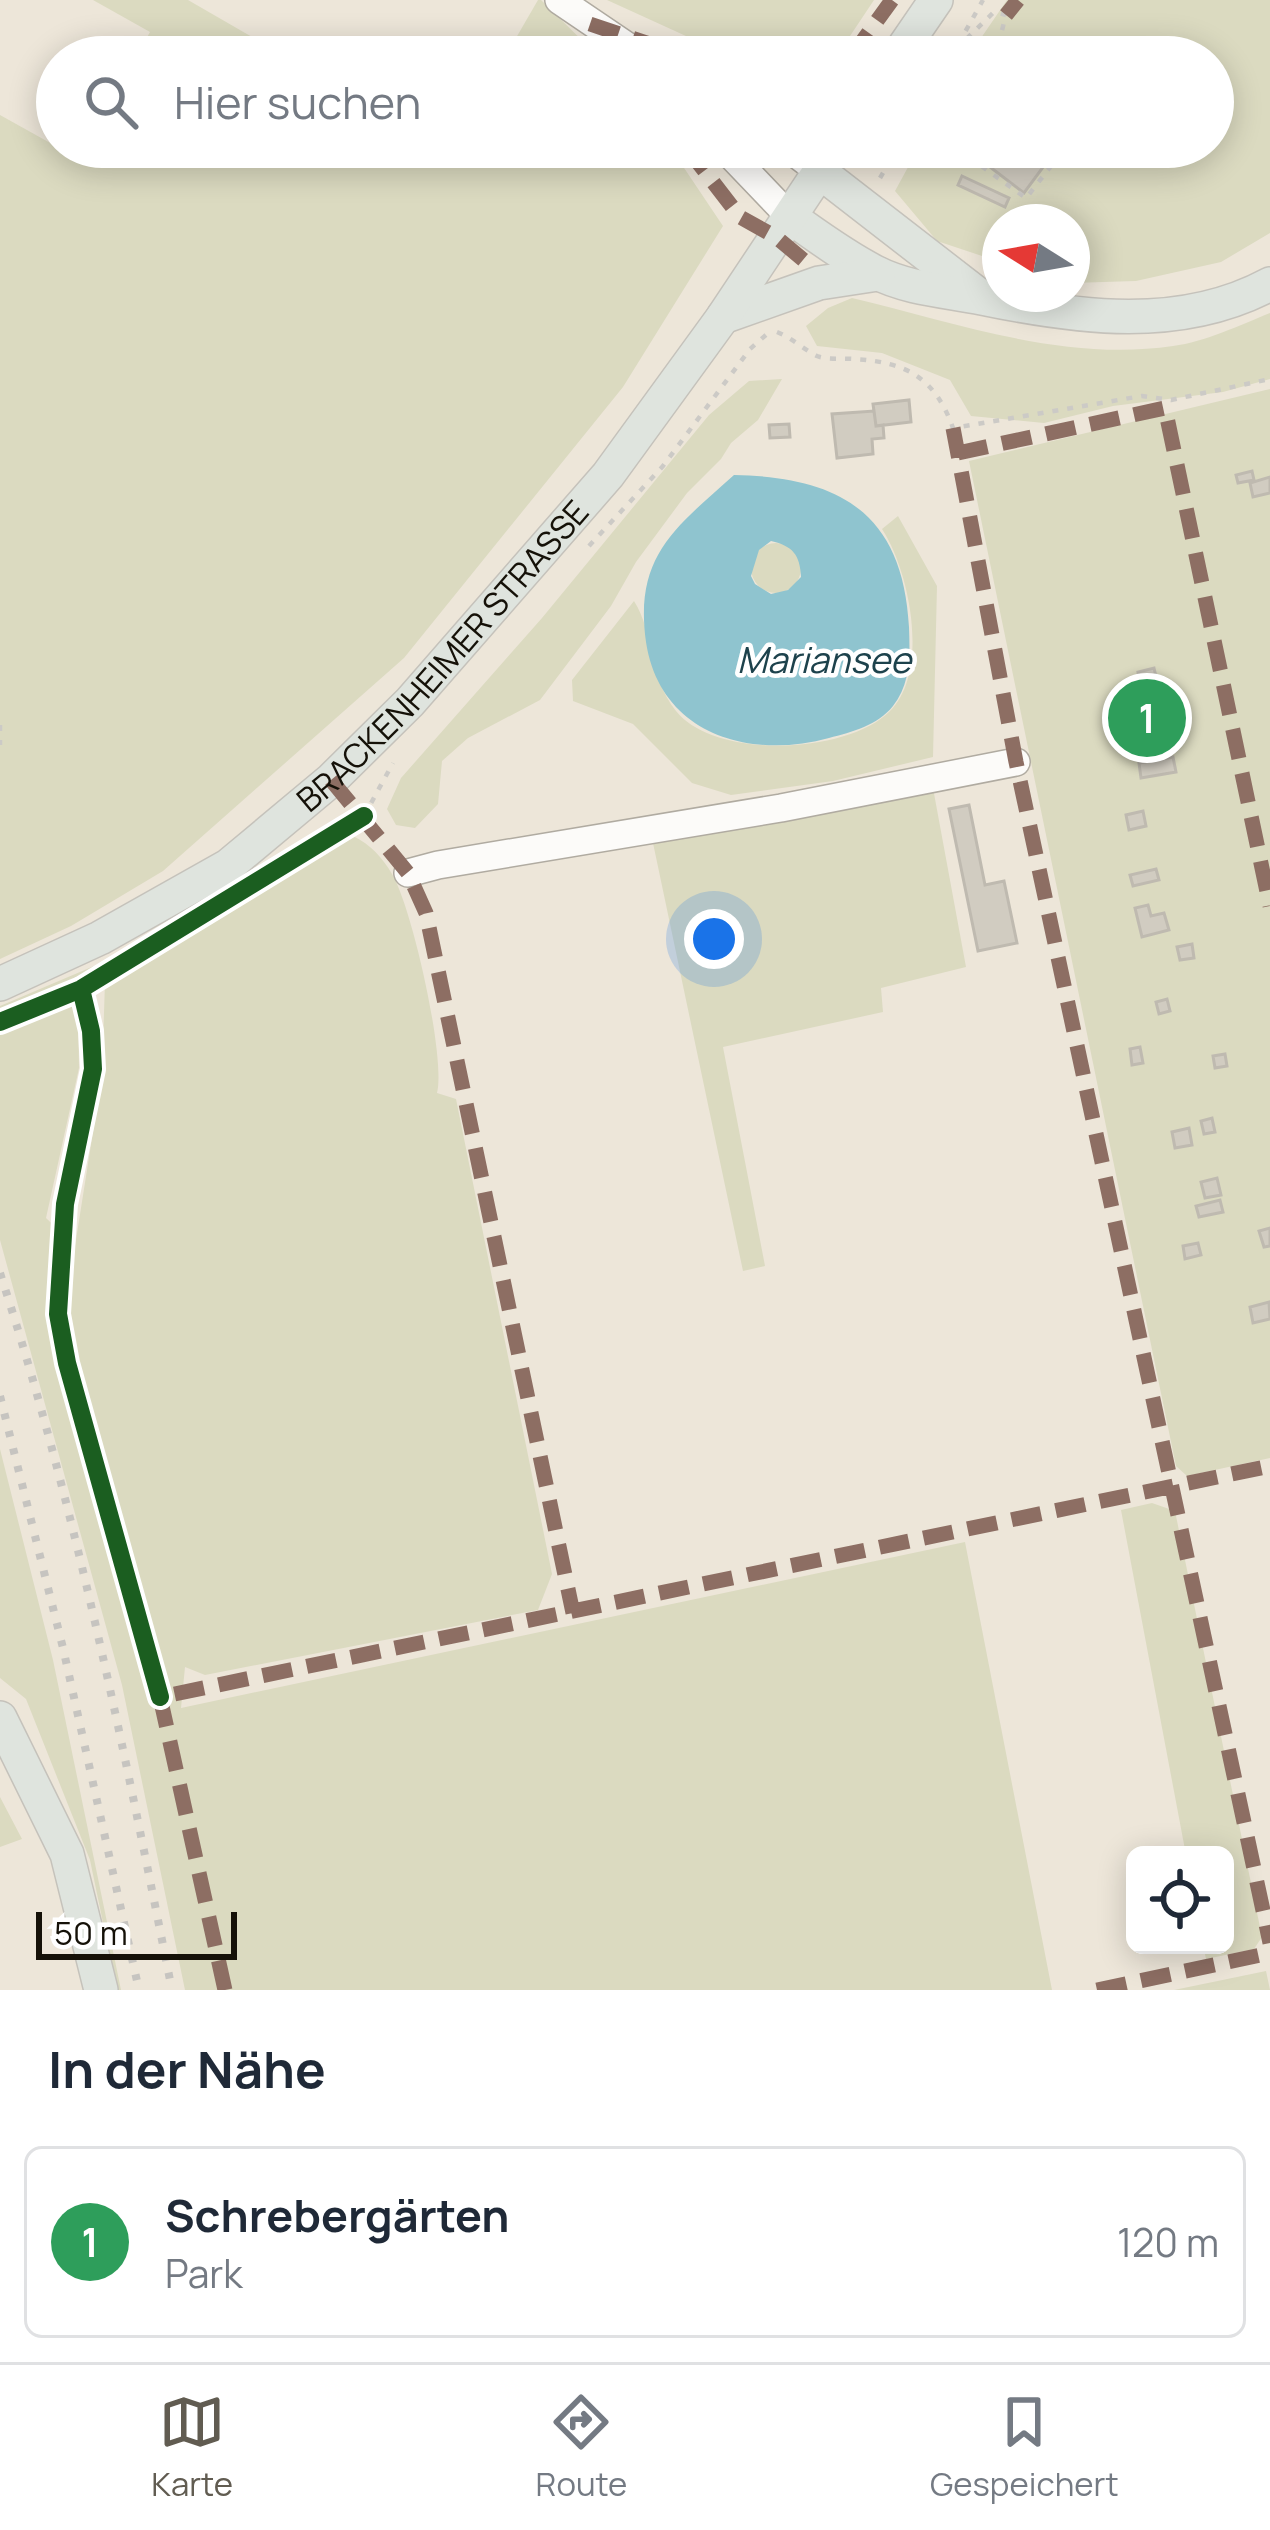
<!DOCTYPE html>
<html lang="de">
<meta charset="utf-8">
<style>
:root{--surface:#fff;--page:#f2f2f3;--text:#1f2937;--muted:#747a83;--line:#e0e1e3;--accent:#615c51}
body{margin:0;font-family:Manrope,sans-serif;background:var(--page);color:var(--text)}
.controls{position:absolute;right:36px;bottom:36px;display:grid;overflow:hidden;border-radius:18px;box-shadow:0 6px 30px #0003}
.controls button{width:108px;height:108px;display:grid;place-items:center;padding:0;border:0;border-bottom:3px solid var(--line);background:var(--surface);color:var(--text);font:60px sans-serif}
.compass{position:absolute;left:982px;top:204px;width:108px;height:108px;border-radius:50%;background:var(--surface);box-shadow:0 6px 30px #0003;rotate:281deg}
.scale{position:absolute;left:36px;bottom:30px;width:201px;box-sizing:border-box;padding-left:12px;border:6px solid #151108;border-top:0;font-size:33px;line-height:42px;white-space:nowrap;color:#151108;-webkit-text-stroke:9px #fff;paint-order:stroke}
.you{position:absolute;left:714px;top:939px;width:42px;height:42px;margin:-30px;border:9px solid #fff;border-radius:50%;background:#1a73e8;box-shadow:0 0 0 18px #1a73e833}
.badge{display:grid;place-items:center;width:78px;height:78px;border-radius:50%;background:var(--accent);color:#fff;font-size:39px;font-weight:700}
.pin{position:absolute;translate:-50% -50%;border:6px solid #fff;box-shadow:0 3px 12px #0006}
.list{margin:0;padding:0;list-style:none}
h2{display:flex;justify-content:space-between;align-items:center;height:156px;margin:0;padding:0 48px;font-size:51px}
h2 small{font-size:39px;font-weight:400;color:var(--muted)}
.list li{display:grid;grid-template-columns:78px 1fr auto;gap:36px;align-items:center;box-sizing:border-box;height:192px;margin:0 24px 24px;padding:0 24px;border:3px solid var(--line);border-radius:18px}
.list b{display:block;font-size:45px;white-space:nowrap}
.list p{margin:0;font-size:39px;white-space:nowrap;color:var(--muted)}
.list em{font-size:39px;font-style:normal;color:var(--muted)}
.icon{flex:none;width:66px;height:66px;fill:none;stroke:currentColor;stroke-width:2;stroke-linecap:round;stroke-linejoin:round}
.map{position:relative;flex:none;width:1270px;height:1990px;overflow:hidden}
.search{position:absolute;background:var(--surface);box-shadow:0 6px 30px #0003;left:36px;right:36px;top:36px;height:132px;display:flex;align-items:center;gap:30px;box-sizing:border-box;padding:0 42px;border-radius:66px;color:var(--muted);font-size:45px}
.sheet{height:372px;background:var(--surface)}
nav{display:flex;justify-content:space-around;align-items:center;box-sizing:border-box;height:168px;border-top:3px solid var(--line);background:var(--surface);font-size:33px;color:var(--muted)}
nav a{display:grid;justify-items:center;gap:6px}
nav .on{color:var(--accent)}
.map>svg:first-child{display:block}
.green{fill:#dbdac0}
.water{fill:#8fc4cf;fill-rule:evenodd}
.building{fill:#d1ccc1;stroke:#bfbab0;stroke-width:3}
.lines{fill:none;stroke-linecap:round;stroke-linejoin:round}
.minor-casing{stroke:#b0aba1;stroke-width:30}
.major-casing{stroke:#c5c2bb;stroke-width:36}
.path{stroke:#cccac6;stroke-width:4.5;stroke-dasharray:6 9;stroke-linecap:butt}
.minor{stroke:#fcfbf9;stroke-width:27}
.major{stroke:#dfe4de;stroke-width:33}
.rail{stroke:#c6c4c0;stroke-width:8;stroke-dasharray:6 12;stroke-linecap:butt}
.quiet{stroke:#8d6e63;stroke-width:15;stroke-dasharray:30 15;stroke-linecap:butt}
.cycleway-casing{stroke:#fff;stroke-width:26}
.cycleway{stroke:#1b5e20;stroke-width:18}
.labels{text-anchor:middle;stroke-width:9;stroke-linejoin:round;paint-order:stroke}
.street-label{font-size:33px;fill:#151108;stroke:#fff}
.water-label{font-size:36px;font-style:italic;fill:#1d424c;stroke:#fff}
</style>
<div class="map">
<svg width="1270" height="1990" viewBox="0 0 1270 1990">
<rect width="100%" height="100%" fill="#ede6d9"/>
<path class="green" d="M93 0H188L287 57H136L150 32Z
M538 0H541L599 57H505Z
M607 0H874L836 57H732Z
M1007 0H1270V233L1221 262 1136 281 1072 283V222H1000V262L937 241 895 191 919 147H1213V57H968Z
M0 115 79 159 86 147H444L450 151 453 147H670L723 226 623 387 404 658 163 871 71 926 0 959Z
M852 298C957 323 1064 362 1173 346 1205 342 1240 325 1270 313V379L1223 392 1113 406 1044 423 971 416 950 380 882 353 817 346 806 326 828 308Z
M782 379 758 420 731 443 721 459 687 493 636 562 611 606 540 700 468 738 442 761 438 804 415 828 396 825 387 809 401 778 542 618 709 415 749 381Z
M1270 389V1458L1187 1476 1176 1466 969 461Z
M898 516 937 586 933 757 833 781 731 795 692 783 633 724 573 701 572 680 634 601C655 634 647 674 676 711 715 760 848 754 890 711 930 671 910 572 882 529Z
M751 568a25 25 0 1 1 50 0a25 25 0 1 1-50 0Z
M933 788 966 967 881 988 883 1012 723 1047 765 1266 743 1271 653 843Z
M353 836C371 845 382 857 392 874 412 907 446 1058 437 1093L456 1099 552 1574 538 1610 205 1675 185 1667 181 1708 965 1542 1052 1990H185L122 1685 0 1240V1006L94 966 78 996 79 1068 46 1218 75 1246 102 1075 105 982 168 938 325 847Z
M0 1449 53 1660 121 1990H117L90 1860 26 1699 0 1678Z
M1152 1503 1175 1511 1262 1937 1254 1949 1206 1959 1203 1945H1225V1855H1186L1121 1510Z
M0 1797 22 1839 0 1847Z
M1266 1971 1270 1990H1174Z"/>
<path class="water" d="M734 475C841 477 903 514 909 627 910 655 911 683 893 706 878 725 852 732 829 738 749 760 660 734 646 642 634 556 675 528 734 475ZM771 541C793 546 800 555 801 577L788 590 771 594 755 584 751 576 759 550Z"/>
<path class="building" d="M979 147H1042L1052 155 1024 193 973 154Z
M962 176 1009 198 1005 207 958 185Z
M909 400 911 422 876 426 873 404Z
M874 411 876 426 883 425 884 438 872 439 873 454 837 458 832 414Z
M789 424 790 437 770 438 769 425Z
M1252 471 1254 480 1238 483 1236 475Z
M1270 477V493L1253 497 1250 483Z
M1154 668 1158 685 1141 689 1138 672Z
M1173 757 1176 772 1141 778 1139 763Z
M969 805 985 885 1004 881 1017 943 978 951 949 809Z
M1143 811 1146 826 1129 830 1126 815Z
M1156 869 1159 880 1133 886 1130 875Z
M1148 905 1151 916 1164 913 1169 930 1142 937 1135 908Z
M1192 944 1194 958 1180 960 1177 947Z
M1167 999 1170 1011 1159 1014 1156 1002Z
M1140 1047 1143 1063 1132 1065 1130 1049Z
M1225 1054 1227 1066 1215 1068 1213 1056Z
M1212 1118 1215 1132 1204 1134 1201 1121Z
M1189 1128 1192 1145 1175 1148 1172 1132Z
M1217 1178 1221 1195 1205 1198 1201 1182Z
M1220 1200 1223 1212 1199 1217 1196 1206Z
M1270 1228V1246L1264 1247 1259 1231Z
M1198 1243 1201 1255 1185 1259 1183 1246Z
M1269 1302 1270 1319 1253 1323 1250 1307Z"/>
<g class="lines">
<g class="minor-casing">
<path id="minor" d="M559 0 643 57
M723 147 790 217
M787 147 820 172
M408 873 438 865 781 808 1016 762"/>
</g>
<g class="major-casing">
<g id="major">
<path d="M897 57 936 0"/>
<path d="M820 172 980 296"/>
<path d="M790 217C817 236 845 257 875 272 908 289 947 291 982 298 1078 318 1181 332 1270 284"/>
<path d="M723 317 819 283 878 274"/>
<path id="s1" d="M0 984 100 938 228 866 331 780 410 702 608 475 723 317 836 147"/>
<path d="M0 1718 67 1854 101 1990"/>
</g>
</g>
<path class="path" d="M956 49 994 12 1006 15 995 57
M951 57 983 0
M967 147 963 153 1026 198 1066 147
M880 178 898 147
M777 332C792 338 803 349 817 356 826 360 843 358 854 359 907 362 935 378 953 428L1142 396 1171 400 1270 379
M589 546 663 466 750 349 767 334
M0 725V745
M364 816 393 763
M81 989 91 1031 93 1069 65 1204 58 1314 67 1363 160 1697"/>
<use href="#minor" class="minor"/>
<use href="#major" class="major"/>
<path class="rail" d="M0 1273C76 1506 124 1750 172 1990
M0 1396 63 1648 139 1990"/>
<path class="quiet" d="M1006 15 1018 0
M590 24 688 57
M851 57 892 0
M686 147 740 217 776 237 812 267
M877 147 891 159
M953 428 1016 762 1270 1943
M958 453 1165 408 1270 906
M331 780 408 873 426 913 573 1613
M225 1990 160 1697 1270 1466
M1097 1990 1270 1953"/>
<g class="cycleway-casing">
<path id="cycleway" d="M81 989 91 1031 93 1069 65 1204 58 1314 67 1363 160 1697
M0 1022 81 989 364 816"/>
</g>
<use href="#cycleway" class="cycleway"/>
</g>
<g class="labels">
<g class="street-label">
<text dy="12" stroke="none"><textPath href="#s1" startOffset="558">BRACKENHEIMER STRASSE</textPath></text>
</g>
<g class="water-label">
<text x="824" y="673">Mariansee</text>
</g>
</g>
</svg>
<div class="controls">
<button><svg class="icon" aria-label="locate" viewBox="0 0 24 24"><circle cx="12" cy="12" r="6"/><path d="M12 2v4M12 18v4M2 12h4M18 12h4"/></svg></button>
</div>
<svg class="compass" viewBox="-18 -18 36 36"><path d="M0-13l5 13h-10z" fill="#e53935"/><path d="M0 13l5-13h-10z" fill="#747a83"/></svg>
<div class="scale">50 m</div>
<div class="you"></div>
<div class="pin badge" style="left:1147px;top:718px;background:#2e9e5b">1</div>
<div class="search"><svg class="icon" aria-label="search" viewBox="0 0 24 24"><circle cx="10" cy="10" r="6"/><path d="M15 15l6 6"/></svg>Hier suchen</div>
</div>
<section class="sheet">
<h2>In der Nähe<small></small></h2>
<ul class="list">
<li><span class="badge" style="background:#2e9e5b">1</span><div><b>Schrebergärten</b><p>Park</p></div><em>120 m</em></li>
</ul>
</section>
<nav>
<a class="on"><svg class="icon" aria-label="map" viewBox="0 0 24 24"><path d="M3 6l6-2 6 2 6-2v14l-6 2-6-2-6 2zM9 4v14M15 6v14"/></svg>Karte</a>
<a><svg class="icon" aria-label="directions" viewBox="0 0 24 24"><path d="M12 3l9 9-9 9-9-9zM9 14v-3h6M13 9l2 2-2 2"/></svg>Route</a>
<a><svg class="icon" aria-label="saved" viewBox="0 0 24 24"><path d="M7 4h10v16l-5-4-5 4z"/></svg>Gespeichert</a>
</nav>
